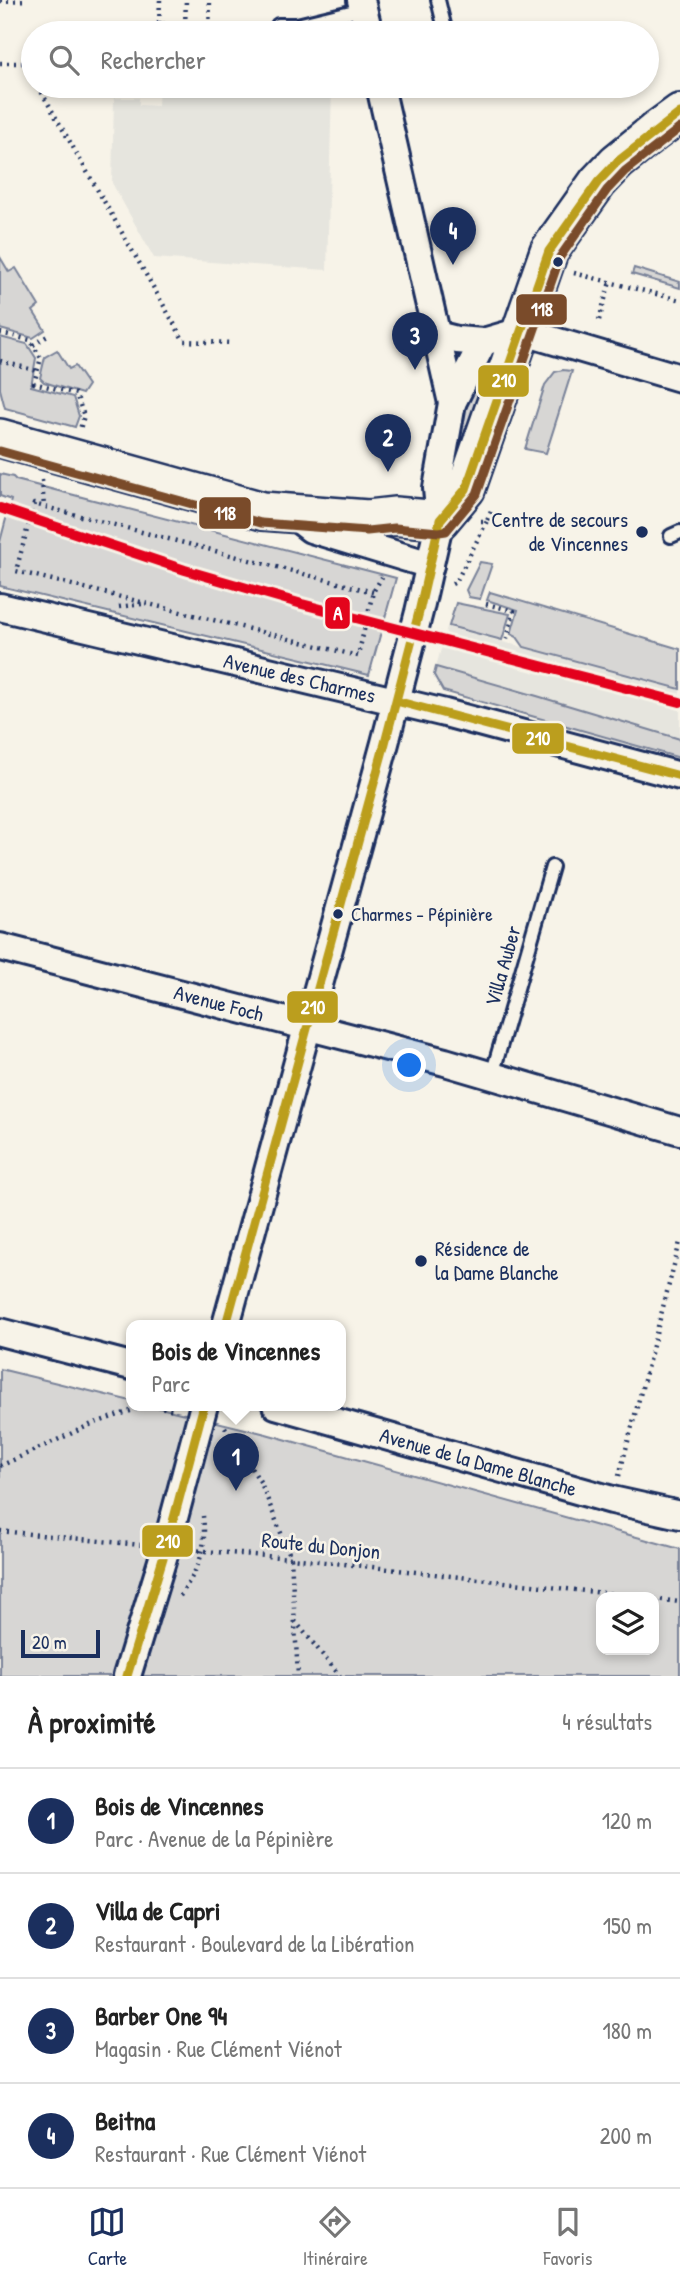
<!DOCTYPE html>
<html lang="fr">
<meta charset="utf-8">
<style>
:root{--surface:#fff;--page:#f6f6f6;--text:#222;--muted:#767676;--line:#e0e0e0;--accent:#1b2f5e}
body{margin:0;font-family:"Patrick Hand",sans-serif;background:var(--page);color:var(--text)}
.controls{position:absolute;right:21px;bottom:21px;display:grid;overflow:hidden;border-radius:14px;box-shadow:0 4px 10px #0003}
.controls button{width:63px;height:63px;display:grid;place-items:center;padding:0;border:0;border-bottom:2px solid var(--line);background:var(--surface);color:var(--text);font:35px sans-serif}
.scale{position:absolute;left:21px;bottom:18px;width:79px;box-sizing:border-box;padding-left:7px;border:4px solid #1b2f5e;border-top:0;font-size:19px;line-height:24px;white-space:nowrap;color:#1b2f5e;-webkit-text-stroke:5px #f7f3e8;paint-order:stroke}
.you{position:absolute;left:410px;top:1066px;width:24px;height:24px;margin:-18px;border:5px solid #fff;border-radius:50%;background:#1a73e8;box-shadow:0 0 0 10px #1a73e833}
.badge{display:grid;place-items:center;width:46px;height:46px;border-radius:50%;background:var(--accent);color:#fff;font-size:23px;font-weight:700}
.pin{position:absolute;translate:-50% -58px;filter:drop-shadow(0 2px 4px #0008)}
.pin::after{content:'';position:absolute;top:37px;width:24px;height:21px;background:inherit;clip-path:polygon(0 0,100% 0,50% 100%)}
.popup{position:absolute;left:126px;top:1320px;width:220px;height:91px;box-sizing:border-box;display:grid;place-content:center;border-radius:14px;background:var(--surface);filter:drop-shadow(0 2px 5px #0005);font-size:23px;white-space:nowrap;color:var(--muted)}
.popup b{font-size:26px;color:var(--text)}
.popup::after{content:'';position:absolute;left:50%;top:100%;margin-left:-14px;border:14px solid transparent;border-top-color:var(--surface)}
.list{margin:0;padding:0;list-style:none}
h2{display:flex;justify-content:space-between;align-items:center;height:91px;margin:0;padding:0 28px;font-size:30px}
h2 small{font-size:23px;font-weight:400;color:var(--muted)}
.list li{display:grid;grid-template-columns:46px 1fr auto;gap:21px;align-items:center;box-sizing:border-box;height:105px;padding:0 28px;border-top:2px solid var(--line)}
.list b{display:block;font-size:26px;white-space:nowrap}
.list p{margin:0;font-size:23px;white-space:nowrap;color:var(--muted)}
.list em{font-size:23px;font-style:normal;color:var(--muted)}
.icon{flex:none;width:38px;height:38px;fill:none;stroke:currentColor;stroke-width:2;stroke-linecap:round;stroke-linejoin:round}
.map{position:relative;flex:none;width:680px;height:1676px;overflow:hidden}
.search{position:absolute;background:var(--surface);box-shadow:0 4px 10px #0003;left:21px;right:21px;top:21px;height:77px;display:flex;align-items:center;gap:18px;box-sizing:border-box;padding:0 24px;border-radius:38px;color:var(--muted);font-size:26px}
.sheet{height:511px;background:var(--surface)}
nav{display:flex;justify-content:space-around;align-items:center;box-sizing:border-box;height:98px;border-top:2px solid var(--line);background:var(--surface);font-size:19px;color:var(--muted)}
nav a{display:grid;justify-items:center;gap:4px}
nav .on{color:var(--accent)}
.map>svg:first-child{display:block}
.built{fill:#e6e5de}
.green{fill:#d7d6d4;stroke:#798299;stroke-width:2;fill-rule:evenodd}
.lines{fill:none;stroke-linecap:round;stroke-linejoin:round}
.service-casing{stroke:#1b2f5e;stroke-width:18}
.minor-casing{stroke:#1b2f5e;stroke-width:32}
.secondary-casing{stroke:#1b2f5e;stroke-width:42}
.path{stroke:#1b2f5e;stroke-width:4.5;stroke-dasharray:2 5;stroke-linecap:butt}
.service{stroke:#f7f3e8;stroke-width:12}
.minor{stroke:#f7f3e8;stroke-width:26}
.secondary{stroke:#f7f3e8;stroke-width:37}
.bus-1-casing{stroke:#f7f3e8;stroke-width:14}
.bus-2-casing{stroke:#f7f3e8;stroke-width:14}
.bus-1{stroke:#bb9e1e;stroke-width:9}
.bus-2{stroke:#7a4b2a;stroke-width:9}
.rail-1-casing{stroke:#f7f3e8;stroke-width:16}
.rail-1{stroke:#e3051c;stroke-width:10}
.bus-dot{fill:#1b2f5e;stroke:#f7f3e8;stroke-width:2.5}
.labels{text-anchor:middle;stroke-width:5;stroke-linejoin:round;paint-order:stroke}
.bus-label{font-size:19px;fill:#1b2f5e;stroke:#f7f3e8;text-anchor:start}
.poi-label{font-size:21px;fill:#1b2f5e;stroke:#f7f3e8;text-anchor:end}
.street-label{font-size:21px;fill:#1b2f5e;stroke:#f7f3e8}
.line-badge{stroke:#f7f3e8;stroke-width:2.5}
.badge-label{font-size:19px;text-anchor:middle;font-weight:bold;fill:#fff}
</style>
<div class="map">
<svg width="680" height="1676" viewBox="0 0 680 1676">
<rect width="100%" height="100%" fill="#f7f3e8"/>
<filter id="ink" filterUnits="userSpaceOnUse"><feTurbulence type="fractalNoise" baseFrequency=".0143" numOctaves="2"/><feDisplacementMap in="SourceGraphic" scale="14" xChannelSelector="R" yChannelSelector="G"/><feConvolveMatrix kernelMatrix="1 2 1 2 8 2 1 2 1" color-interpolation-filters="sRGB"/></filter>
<g filter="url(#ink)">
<path class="built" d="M159 86 332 88 327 270 154 258 112 183 114 98H139V105L158 106Z
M447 627 680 689V739L537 696 436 667Z"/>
<path class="green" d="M0 257 9 272 16 268 39 306 33 311 45 330 33 338 0 329Z
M634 268 680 282V288L632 274Z
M0 337 27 344 36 358 31 386 73 397 79 416 75 427 5 408 0 389Z
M57 350 69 369 75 366 88 385 82 394 44 382 40 378 45 357Z
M492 352 495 353 451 477 461 412Z
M563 370 572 371 546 453 525 449 545 385 555 372Z
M0 474 13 477 16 480 396 578 369 675 0 586V542L11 500 0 496Z
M480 562 492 564 480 599 469 597 466 590Z
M490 592 680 649V689L524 647 517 637 511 634 518 610 487 600Z
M456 603 510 614 502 640 449 626Z
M436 667 537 696 680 739V758L443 691 434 675Z
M0 1369 131 1401V1405H148L266 1434 680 1549V1676H0ZM601 1597H654V1650H601Z"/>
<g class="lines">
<g class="service-casing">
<path id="service" d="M438 0 446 33
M278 25H297L363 9
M671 536 680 532
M492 1075 552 867"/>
</g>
<g class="minor-casing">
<g id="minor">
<path d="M361 0 369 33"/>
<path d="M437 335 457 340 483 342 521 331 680 378"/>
<path d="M452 403 483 342"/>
<path d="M298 519 311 529 430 565"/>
<path id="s1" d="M0 607 445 713 680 776"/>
<path id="s2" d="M0 947 445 1062 680 1131"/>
<path d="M226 1325 385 743 419 612 440 520 437 488 452 403 380 86"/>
<path d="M0 1332 131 1366"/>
<path id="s3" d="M276 1405 612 1500 680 1515"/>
<path d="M127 1676 166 1548 204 1405"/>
</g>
</g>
<g class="secondary-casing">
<path id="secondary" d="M0 438 263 511 368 519 395 516 440 520 466 489 549 251 598 182 617 162 654 132 680 113"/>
</g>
<path class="path" d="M160 0 159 24 209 25
M0 1 27 0
M185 25 186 0
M209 33 210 0
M0 63H33
M25 64 33 78
M38 86 184 341 232 343
M574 273 680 300
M599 320 610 282
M0 333 30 340 41 358 34 383 76 394 84 416 80 429
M33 345 49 335
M0 361 37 371
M42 480 44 507
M481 521H487L492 509
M452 584 456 582 487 521
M373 592 34 504 16 571 358 656 373 592 382 577
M486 604 514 611 506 642
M119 607 142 604
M225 1427 261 1483 291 1558 298 1676
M0 1466 92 1424 148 1405 176 1410
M619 1476 680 1242
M0 1531 141 1545
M191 1550 291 1558 639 1597
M180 1596C199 1567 207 1552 203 1516
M654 1599 680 1602
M295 1621 340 1676"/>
<use href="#service" class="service"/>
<use href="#minor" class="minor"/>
<use href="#secondary" class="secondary"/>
<g class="bus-1-casing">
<path id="bus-1" d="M396 701 680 776
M226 1325 385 743 419 612 440 520 466 489 549 251 598 182 617 162 680 113
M127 1676 166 1548 204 1405"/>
</g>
<g class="bus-2-casing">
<path id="bus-2" d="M0 451 261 523 367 531 395 528 439 532 446 531 477 494 560 257 607 190 625 171 680 128"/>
</g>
<use href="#bus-1" class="bus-1"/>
<use href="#bus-2" class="bus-2"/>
<g class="rail-1-casing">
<path id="rail-1" d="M0 508 185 570 302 604 680 702"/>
</g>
<use href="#rail-1" class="rail-1"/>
</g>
</g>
<g class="bus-dot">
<circle cx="558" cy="262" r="6"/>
<circle cx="642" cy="532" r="7"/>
<circle cx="338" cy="914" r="6"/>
<circle cx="421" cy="1261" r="7"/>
</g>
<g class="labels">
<g class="bus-label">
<text x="351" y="921">Charmes - Pépinière</text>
</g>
<g class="poi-label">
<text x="628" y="527">Centre de secours<tspan x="628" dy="24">de Vincennes</tspan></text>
<text x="435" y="1256" text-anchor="start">Résidence de<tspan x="435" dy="24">la Dame Blanche</tspan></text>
</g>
<g class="street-label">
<text dy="7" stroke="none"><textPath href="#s1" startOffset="308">Avenue des Charmes</textPath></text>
<text transform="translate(503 966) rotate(-74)" y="7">Villa Auber</text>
<text dy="7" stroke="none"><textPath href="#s2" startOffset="226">Avenue Foch</textPath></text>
<text dy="7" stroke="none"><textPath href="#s3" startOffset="210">Avenue de la Dame Blanche</textPath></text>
<text transform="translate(321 1546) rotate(6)" y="7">Route du Donjon</text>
</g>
</g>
<g class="line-badge">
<rect x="515" y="293" width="53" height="33" rx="7" fill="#7a4b2a"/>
<rect x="477" y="364" width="53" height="34" rx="7" fill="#bb9e1e"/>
<rect x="198" y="496" width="54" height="34" rx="7" fill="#7a4b2a"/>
<rect x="324" y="596" width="27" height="34" rx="7" fill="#e3051c"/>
<rect x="511" y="722" width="54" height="33" rx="7" fill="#bb9e1e"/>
<rect x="286" y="990" width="53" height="34" rx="7" fill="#bb9e1e"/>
<rect x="141" y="1524" width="53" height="34" rx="7" fill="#bb9e1e"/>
</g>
<g class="badge-label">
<text x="542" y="316">118</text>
<text x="504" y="387">210</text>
<text x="225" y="520">118</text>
<text x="338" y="620">A</text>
<text x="538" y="745">210</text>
<text x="313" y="1014">210</text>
<text x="168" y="1548">210</text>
</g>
</svg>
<div class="controls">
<button><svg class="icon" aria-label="layers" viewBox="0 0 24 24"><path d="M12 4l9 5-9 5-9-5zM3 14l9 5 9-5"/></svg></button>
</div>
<div class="scale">20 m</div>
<div class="you"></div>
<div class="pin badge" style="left:236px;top:1491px">1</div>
<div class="popup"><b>Bois de Vincennes</b>Parc</div>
<div class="pin badge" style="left:388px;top:472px">2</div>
<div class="pin badge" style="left:415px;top:370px">3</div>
<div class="pin badge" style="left:453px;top:265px">4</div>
<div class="search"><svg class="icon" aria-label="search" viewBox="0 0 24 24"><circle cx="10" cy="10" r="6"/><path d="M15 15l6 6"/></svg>Rechercher</div>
</div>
<section class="sheet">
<h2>À proximité<small>4 résultats</small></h2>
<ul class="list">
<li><span class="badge">1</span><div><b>Bois de Vincennes</b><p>Parc · Avenue de la Pépinière</p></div><em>120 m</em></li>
<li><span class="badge">2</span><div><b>Villa de Capri</b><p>Restaurant · Boulevard de la Libération</p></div><em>150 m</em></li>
<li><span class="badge">3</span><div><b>Barber One 94</b><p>Magasin · Rue Clément Viénot</p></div><em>180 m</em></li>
<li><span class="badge">4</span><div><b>Beitna</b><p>Restaurant · Rue Clément Viénot</p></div><em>200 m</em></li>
</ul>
</section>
<nav>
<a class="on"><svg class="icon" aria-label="map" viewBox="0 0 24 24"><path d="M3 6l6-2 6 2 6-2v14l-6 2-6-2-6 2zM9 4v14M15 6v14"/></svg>Carte</a>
<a><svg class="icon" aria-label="directions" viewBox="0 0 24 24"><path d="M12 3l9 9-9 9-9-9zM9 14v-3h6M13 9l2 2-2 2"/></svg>Itinéraire</a>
<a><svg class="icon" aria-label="saved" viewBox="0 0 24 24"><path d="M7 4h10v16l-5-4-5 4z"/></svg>Favoris</a>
</nav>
